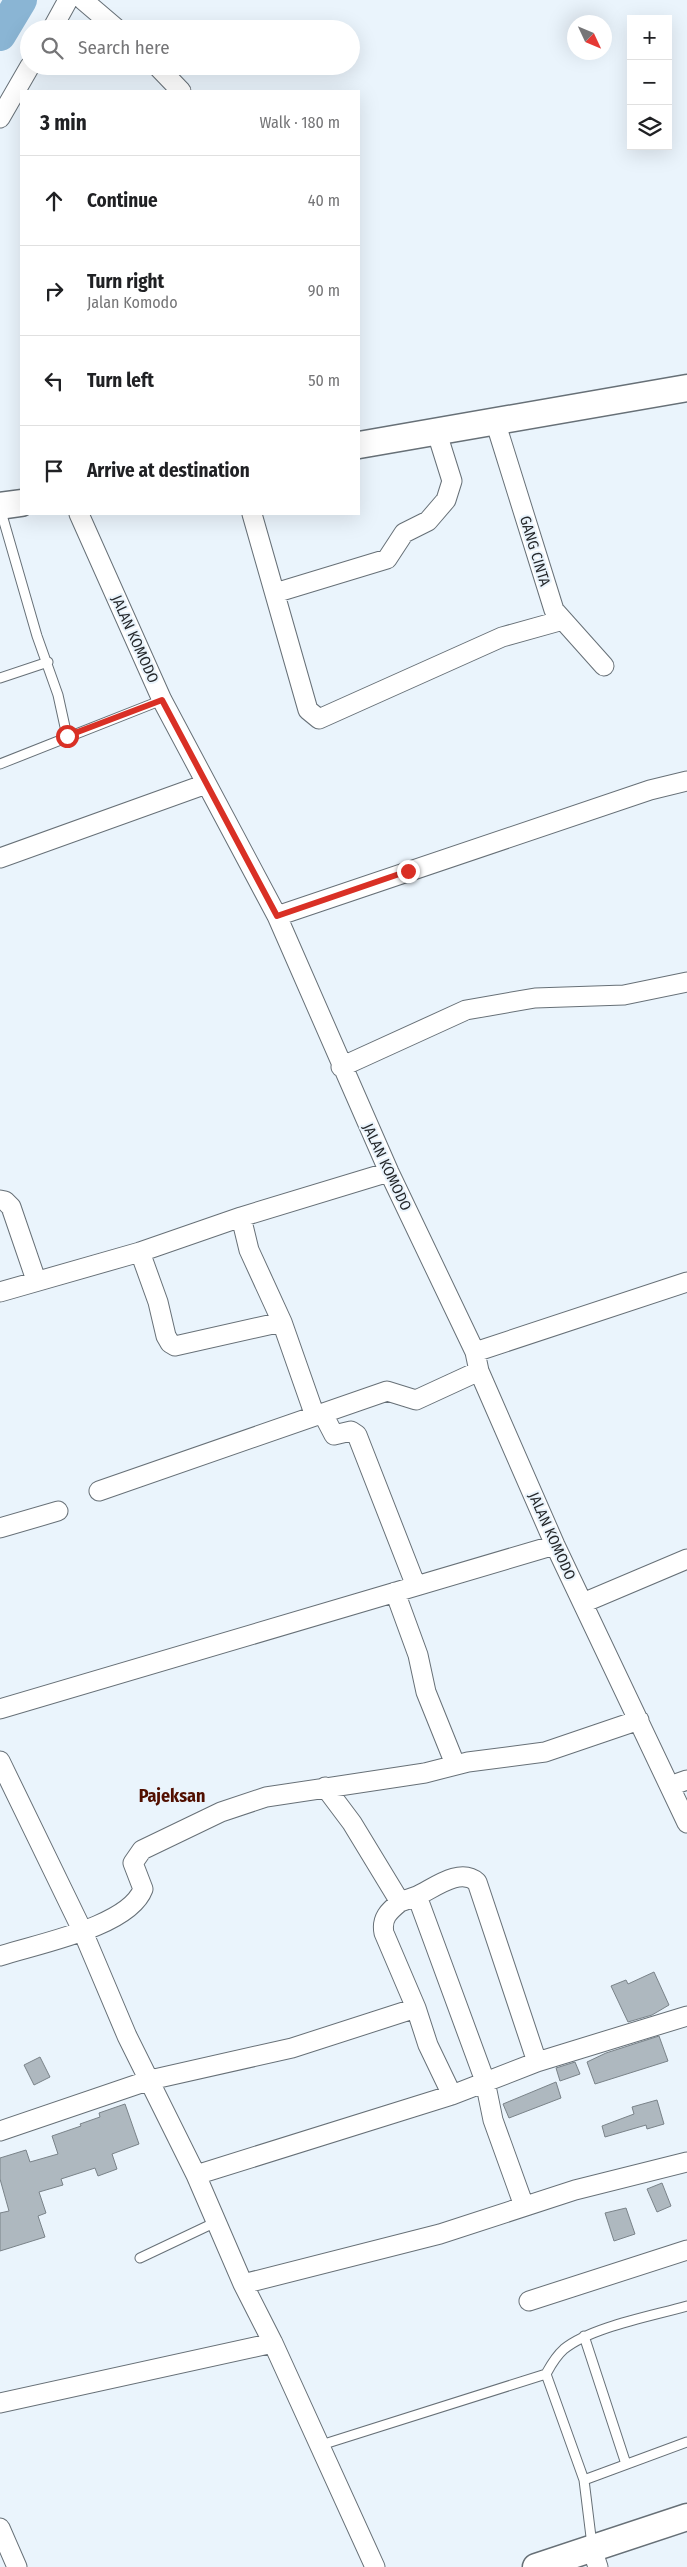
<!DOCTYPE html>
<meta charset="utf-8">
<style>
:root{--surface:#fff;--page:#f2f2f2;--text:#202124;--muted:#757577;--line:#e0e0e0}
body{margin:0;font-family:"Fira Sans Condensed",sans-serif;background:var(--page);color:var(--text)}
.controls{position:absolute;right:15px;top:15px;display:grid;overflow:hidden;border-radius:0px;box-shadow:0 5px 20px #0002}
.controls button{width:45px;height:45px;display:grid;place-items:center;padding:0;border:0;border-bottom:1px solid var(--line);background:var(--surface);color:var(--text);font:25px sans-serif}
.compass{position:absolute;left:567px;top:15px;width:45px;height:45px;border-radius:50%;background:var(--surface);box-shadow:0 5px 20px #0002;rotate:134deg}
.stop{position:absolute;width:15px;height:15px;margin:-11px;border:4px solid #d93025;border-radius:50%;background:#fff}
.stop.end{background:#d93025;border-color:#fff;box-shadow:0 1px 5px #0008}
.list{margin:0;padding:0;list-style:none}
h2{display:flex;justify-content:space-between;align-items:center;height:65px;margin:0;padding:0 20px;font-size:21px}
h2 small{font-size:16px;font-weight:400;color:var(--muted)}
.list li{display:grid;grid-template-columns:32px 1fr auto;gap:15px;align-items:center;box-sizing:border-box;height:90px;padding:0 20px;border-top:1px solid var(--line)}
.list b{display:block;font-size:19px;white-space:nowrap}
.list p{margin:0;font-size:16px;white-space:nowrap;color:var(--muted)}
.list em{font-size:16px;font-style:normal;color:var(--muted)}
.icon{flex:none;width:28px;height:28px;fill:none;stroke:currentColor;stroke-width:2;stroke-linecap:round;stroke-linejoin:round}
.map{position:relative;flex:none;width:687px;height:2567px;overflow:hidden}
.search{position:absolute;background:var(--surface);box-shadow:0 5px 20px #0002;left:20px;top:20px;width:340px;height:55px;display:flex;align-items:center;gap:12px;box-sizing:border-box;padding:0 18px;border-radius:28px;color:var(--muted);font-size:19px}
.panel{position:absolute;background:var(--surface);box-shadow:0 5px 20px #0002;left:20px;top:90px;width:340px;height:425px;border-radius:0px}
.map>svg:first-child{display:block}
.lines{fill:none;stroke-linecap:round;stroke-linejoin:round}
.river{stroke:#8ab5d4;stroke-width:32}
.building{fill:#aeb8bf;stroke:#7a8389}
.lane-casing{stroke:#677077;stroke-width:11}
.street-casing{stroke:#677077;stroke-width:21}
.secondary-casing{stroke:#677077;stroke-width:29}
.lane{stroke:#fff;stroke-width:9}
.street{stroke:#fff;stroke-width:19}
.secondary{stroke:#fff;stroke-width:26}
.route{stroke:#d93025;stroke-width:6}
.labels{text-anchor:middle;stroke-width:4;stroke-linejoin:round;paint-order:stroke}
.street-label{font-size:15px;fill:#25282b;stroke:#eaf4fc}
.quarter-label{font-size:18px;font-weight:bold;fill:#510f00;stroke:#eaf4fc}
</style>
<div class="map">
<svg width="687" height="2567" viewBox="0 0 687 2567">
<rect width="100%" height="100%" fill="#eaf4fc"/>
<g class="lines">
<path class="river" d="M0 35 21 0"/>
</g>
<path class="building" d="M654 1972 669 2005 652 2015 628 2022 611 1986 626 1980 628 1984Z
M659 2036 668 2061 595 2084 587 2062 606 2053Z
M40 2057 50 2077 34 2085 24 2065Z
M575 2062 580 2074 560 2081 556 2068Z
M556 2082 561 2098 509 2118 503 2104Z
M657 2100 664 2124 647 2129 646 2125 605 2137 602 2126 634 2114 632 2107Z
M125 2104 139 2144 112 2154 117 2169 98 2176 95 2168 61 2179 63 2185 39 2192 46 2213 38 2216 45 2237 0 2251V2213L9 2211 0 2179V2158L26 2150 30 2162 58 2154 52 2136 81 2126 80 2124 100 2117 99 2113Z
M662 2183 671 2206 657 2212 647 2189Z
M626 2208 635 2234 614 2241 605 2213Z"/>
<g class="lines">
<g class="lane-casing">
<path id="lane" d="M0 508 37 636 58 695 67 736
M0 678 48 662
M0 764 162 700
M140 2258 216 2222
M584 2336 626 2464
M546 2374 584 2480 592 2545
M318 2446 546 2374C551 2365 555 2357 564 2349 591 2327 652 2316 687 2306
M584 2480 687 2442"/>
</g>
<g class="street-casing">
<path id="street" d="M83 0 117 29
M52 29 68 0
M157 66 181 91
M0 118 30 66
M495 421 554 610 604 666
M79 514 162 700 277 916 389 1172 475 1352 479 1371 555 1545 687 1823
M252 514 308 710 319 719 502 637 563 620
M275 593 387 559 404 533 428 521 446 500 452 481 436 430
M0 858 206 784
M277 916 650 790 687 781
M341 1067 466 1010 535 998 624 995 687 982
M0 1200 5 1201 11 1207 36 1280
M140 1252 158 1302 166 1336 170 1343 175 1346 282 1322 249 1250 241 1217
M0 1292 140 1252 241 1217 389 1172
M282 1322 315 1416
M475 1352 687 1282
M323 1414 334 1435 351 1431 357 1435 416 1586
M99 1491 387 1391 416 1400 479 1371
M0 1528 58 1511
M395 1592 418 1655 426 1692 455 1764
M583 1603 687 1559
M0 1709 555 1545
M0 1761 83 1932 127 2036 196 2175 243 2284 273 2343 375 2567
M670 1786 687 1780
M325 1787 352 1823 400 1902C389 1911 381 1918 384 1933L416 2008 428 2045 452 2095
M417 1896C434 1888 460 1867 477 1882L537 2062
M400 1902 417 1896 485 2081 493 2120 524 2206
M0 1956C36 1944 129 1927 143 1889L133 1863 142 1850 221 1812 266 1797 425 1773 468 1762 545 1752 639 1720
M0 2131 150 2080 292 2048 416 2008
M196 2175 452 2095 537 2062 687 2016
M243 2284 440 2234 575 2190 687 2162
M529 2301 687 2250
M0 2403 273 2343
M0 2528 17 2567
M592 2549 598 2567"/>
</g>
<g class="secondary-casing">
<path id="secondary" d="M359 445 687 388
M0 506 21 503
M536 2567 687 2517"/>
</g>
<use href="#lane" class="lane"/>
<use href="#street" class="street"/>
<use href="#secondary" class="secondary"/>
</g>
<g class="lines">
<path class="route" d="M67 736 162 700 277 916 408 871"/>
</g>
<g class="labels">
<g class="street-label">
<text transform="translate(535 551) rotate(73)" y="5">GANG CINTA</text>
<text transform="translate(135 639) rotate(66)" y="5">JALAN KOMODO</text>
<text transform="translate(387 1167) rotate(65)" y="5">JALAN KOMODO</text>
<text transform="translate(552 1536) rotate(66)" y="5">JALAN KOMODO</text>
</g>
<g class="quarter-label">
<text x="172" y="1802">Pajeksan</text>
</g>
</g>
</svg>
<div class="controls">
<button>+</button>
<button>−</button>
<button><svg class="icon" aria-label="layers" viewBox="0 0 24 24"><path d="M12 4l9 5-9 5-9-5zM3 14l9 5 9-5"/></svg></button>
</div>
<svg class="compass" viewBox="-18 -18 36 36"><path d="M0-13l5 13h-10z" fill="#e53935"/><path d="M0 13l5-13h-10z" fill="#757577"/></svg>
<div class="stop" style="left:67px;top:736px"></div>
<div class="stop end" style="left:408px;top:871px"></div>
<div class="search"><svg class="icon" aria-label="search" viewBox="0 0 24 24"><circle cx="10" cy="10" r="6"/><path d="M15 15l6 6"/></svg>Search here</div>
<section class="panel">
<h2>3 min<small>Walk · 180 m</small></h2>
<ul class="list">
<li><svg class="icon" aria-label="ahead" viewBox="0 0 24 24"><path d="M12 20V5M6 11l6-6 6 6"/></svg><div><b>Continue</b></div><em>40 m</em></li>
<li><svg class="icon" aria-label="right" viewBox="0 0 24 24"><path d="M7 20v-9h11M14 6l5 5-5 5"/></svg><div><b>Turn right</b><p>Jalan Komodo</p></div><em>90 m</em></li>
<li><svg class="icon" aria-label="left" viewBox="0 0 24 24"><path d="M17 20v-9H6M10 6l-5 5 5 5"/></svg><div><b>Turn left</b></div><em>50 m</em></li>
<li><svg class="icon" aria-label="arrive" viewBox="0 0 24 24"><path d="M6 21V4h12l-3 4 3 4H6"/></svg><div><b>Arrive at destination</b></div></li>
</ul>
</section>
</div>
